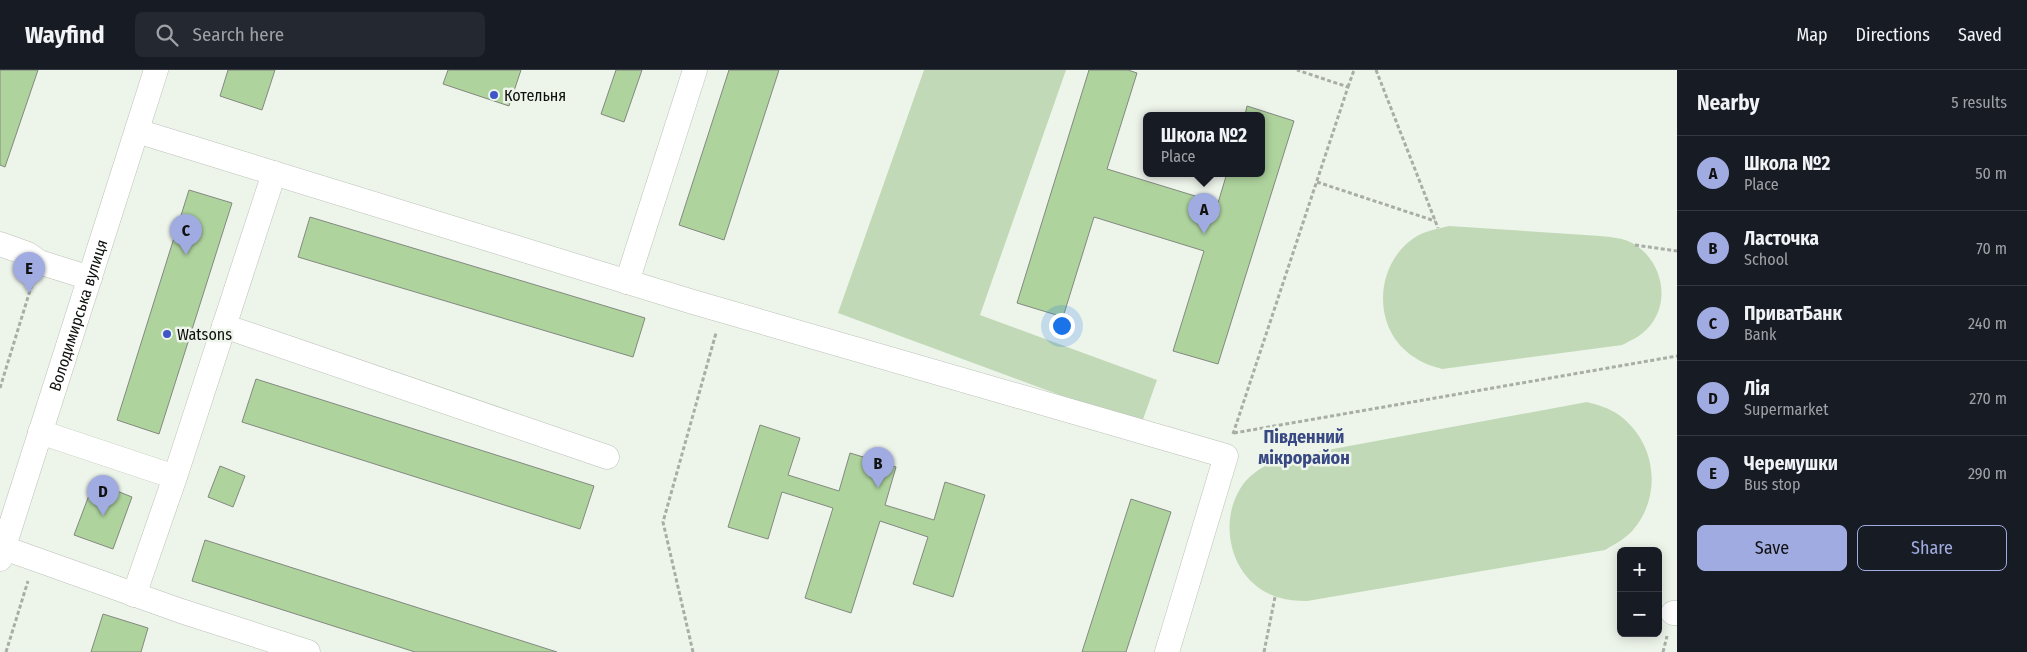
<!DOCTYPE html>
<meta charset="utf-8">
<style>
:root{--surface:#171b24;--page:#242831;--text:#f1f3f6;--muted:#9ea1a6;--line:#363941;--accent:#a0ace1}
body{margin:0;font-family:"Fira Sans Condensed",sans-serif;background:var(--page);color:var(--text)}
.controls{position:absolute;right:15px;bottom:15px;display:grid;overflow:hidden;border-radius:8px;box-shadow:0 2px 12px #0003}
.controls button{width:45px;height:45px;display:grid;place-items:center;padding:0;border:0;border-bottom:1px solid var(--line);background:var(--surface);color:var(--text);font:25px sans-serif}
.you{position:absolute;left:1061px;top:255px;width:18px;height:18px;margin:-12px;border:4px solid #fff;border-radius:50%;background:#1a73e8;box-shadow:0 0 0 8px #1a73e833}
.badge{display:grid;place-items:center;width:32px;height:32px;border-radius:50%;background:var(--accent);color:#111;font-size:16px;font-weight:700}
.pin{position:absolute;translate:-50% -41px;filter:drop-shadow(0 1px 2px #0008)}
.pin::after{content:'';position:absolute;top:26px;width:18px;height:15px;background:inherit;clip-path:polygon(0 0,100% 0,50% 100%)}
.popup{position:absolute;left:1143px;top:42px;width:122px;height:65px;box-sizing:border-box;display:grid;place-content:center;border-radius:8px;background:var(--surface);filter:drop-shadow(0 1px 4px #0005);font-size:16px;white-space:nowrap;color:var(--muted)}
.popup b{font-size:19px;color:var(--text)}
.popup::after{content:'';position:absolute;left:50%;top:100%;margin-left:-10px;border:10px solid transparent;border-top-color:var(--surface)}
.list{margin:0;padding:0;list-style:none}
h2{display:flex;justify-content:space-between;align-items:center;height:65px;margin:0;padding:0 20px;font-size:21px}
h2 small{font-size:16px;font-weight:400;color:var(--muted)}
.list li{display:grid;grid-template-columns:32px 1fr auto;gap:15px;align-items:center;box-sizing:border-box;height:75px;padding:0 20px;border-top:1px solid var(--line)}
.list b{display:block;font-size:19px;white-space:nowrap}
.list p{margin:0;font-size:16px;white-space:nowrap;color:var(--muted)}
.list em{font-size:16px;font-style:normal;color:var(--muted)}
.actions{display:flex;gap:10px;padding:15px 20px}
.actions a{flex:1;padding:11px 0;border:1px solid var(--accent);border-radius:8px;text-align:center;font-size:18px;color:var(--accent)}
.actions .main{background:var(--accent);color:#111}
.icon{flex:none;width:28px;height:28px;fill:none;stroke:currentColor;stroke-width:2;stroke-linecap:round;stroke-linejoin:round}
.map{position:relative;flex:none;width:1677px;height:582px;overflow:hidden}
header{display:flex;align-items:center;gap:30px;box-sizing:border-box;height:70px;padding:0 25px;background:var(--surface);border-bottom:1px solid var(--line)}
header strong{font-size:24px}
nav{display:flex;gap:28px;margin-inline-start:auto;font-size:18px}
.search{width:350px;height:45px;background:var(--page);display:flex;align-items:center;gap:12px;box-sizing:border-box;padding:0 18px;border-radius:8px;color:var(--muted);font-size:19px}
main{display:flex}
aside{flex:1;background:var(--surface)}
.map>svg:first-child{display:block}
.green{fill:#c1d9b6}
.building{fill:#aed39d;stroke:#838980}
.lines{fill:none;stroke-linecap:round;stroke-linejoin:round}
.minor-casing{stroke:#bac1b7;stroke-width:25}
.path{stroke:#a8aea6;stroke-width:3;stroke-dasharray:4 2.5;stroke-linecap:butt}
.minor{stroke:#fff;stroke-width:24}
.poi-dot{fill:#3e56c8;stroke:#edf4ea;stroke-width:2}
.labels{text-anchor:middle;stroke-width:5;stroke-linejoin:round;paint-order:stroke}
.poi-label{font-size:16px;fill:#0d100c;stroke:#edf4ea;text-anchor:start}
.street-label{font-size:16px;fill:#0d100c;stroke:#edf4ea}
.neighbourhood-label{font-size:18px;font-weight:bold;fill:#384883;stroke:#edf4ea}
</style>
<header>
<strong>Wayfind</strong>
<div class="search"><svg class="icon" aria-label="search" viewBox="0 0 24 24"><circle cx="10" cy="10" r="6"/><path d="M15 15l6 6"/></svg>Search here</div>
<nav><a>Map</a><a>Directions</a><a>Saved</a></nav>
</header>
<main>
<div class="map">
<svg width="1677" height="582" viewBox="0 0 1677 582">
<rect width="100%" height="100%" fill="#edf4ea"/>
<path class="green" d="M924 0H1066L980 245 1157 310 1141 355 838 243Z
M1449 156 1600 166C1611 167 1624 168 1634 174 1662 191 1672 232 1648 258 1641 266 1632 270 1622 275L1442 299C1432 296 1422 293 1414 287 1370 259 1374 190 1419 165 1429 160 1438 159 1449 156Z
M1587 332C1598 335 1609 338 1619 345 1656 372 1663 425 1633 460 1625 469 1615 474 1605 480L1307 531C1297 531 1287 530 1277 527 1233 513 1217 457 1240 419 1249 404 1264 396 1279 389Z"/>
<path class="building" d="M0 0H38L5 97 0 95Z
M228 0H275L262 40 220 26Z
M448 0H521L509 36 443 14Z
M616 0H642L624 52 601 44Z
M729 0H779L724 170 679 155Z
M1089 0H1128L1137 3 1107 99 1218 133 1227 103H1262V45H1245L1247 36 1294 51 1218 294 1173 281 1204 181 1094 147 1063 247 1017 233Z
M189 120 232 133 159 364 117 350Z
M310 147 645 248 633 287 298 187Z
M256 309 594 416 580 459 242 352Z
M760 355 800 368 788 405 839 421 850 383 896 397 885 435 934 450 945 412 985 425 953 527 913 514 928 467 880 451 851 543 805 528 833 438 782 422 768 469 728 457Z
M220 396 245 406 233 437 208 427Z
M94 412 132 427 113 479 74 465Z
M1131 429 1171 442 1159 479 1126 582H1082Z
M205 470 557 582H415L192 511Z
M103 544 148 558 141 582H91Z"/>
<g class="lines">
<g class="minor-casing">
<g id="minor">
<path d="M137 61 693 232 1226 386 1167 582"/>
<path d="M0 174 28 184 39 192 90 208"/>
<path d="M627 212 695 0"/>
<path d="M224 256 607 387"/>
<path d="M40 362 175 407 134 525"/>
<path d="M175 407 274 103"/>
<path d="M4 478 181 541 308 582"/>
<path id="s1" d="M0 489 156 0"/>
<path d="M1673 543H1677"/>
</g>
</g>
<path class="path" d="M1376 0 1438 158
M1348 17 1354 0
M1317 112 1435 151
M1635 175 1677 181
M0 318 32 214
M1234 363 1677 286
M1233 364 1348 17 1297 0
M6 582 28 511
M693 582 663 452 716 263
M1264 582 1275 527
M1663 582 1667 566"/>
<use href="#minor" class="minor"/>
</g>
<g class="poi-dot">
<circle cx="494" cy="25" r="5"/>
<circle cx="167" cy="264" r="5"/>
</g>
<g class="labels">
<g class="poi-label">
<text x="504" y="31">Котельня</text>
<text x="177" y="270">Watsons</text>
</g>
<g class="street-label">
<text dy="6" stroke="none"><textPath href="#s1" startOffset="256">Володимирська вулиця</textPath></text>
</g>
<g class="neighbourhood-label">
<text x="1304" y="373">Південний<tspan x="1304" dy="21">мікрорайон</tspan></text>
</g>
</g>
</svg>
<div class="controls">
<button>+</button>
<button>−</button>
</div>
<div class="you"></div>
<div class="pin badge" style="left:1204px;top:164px">A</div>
<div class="popup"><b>Школа №2</b>Place</div>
<div class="pin badge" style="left:878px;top:418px">B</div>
<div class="pin badge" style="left:186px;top:185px">C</div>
<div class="pin badge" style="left:103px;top:446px">D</div>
<div class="pin badge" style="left:29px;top:223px">E</div>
</div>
<aside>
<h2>Nearby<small>5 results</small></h2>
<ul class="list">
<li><span class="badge">A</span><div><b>Школа №2</b><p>Place</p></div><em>50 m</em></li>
<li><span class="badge">B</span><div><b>Ласточка</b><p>School</p></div><em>70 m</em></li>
<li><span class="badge">C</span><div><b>ПриватБанк</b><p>Bank</p></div><em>240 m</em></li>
<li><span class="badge">D</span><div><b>Лія</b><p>Supermarket</p></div><em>270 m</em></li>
<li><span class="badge">E</span><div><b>Черемушки</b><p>Bus stop</p></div><em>290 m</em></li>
</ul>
<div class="actions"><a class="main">Save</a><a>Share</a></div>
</aside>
</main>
